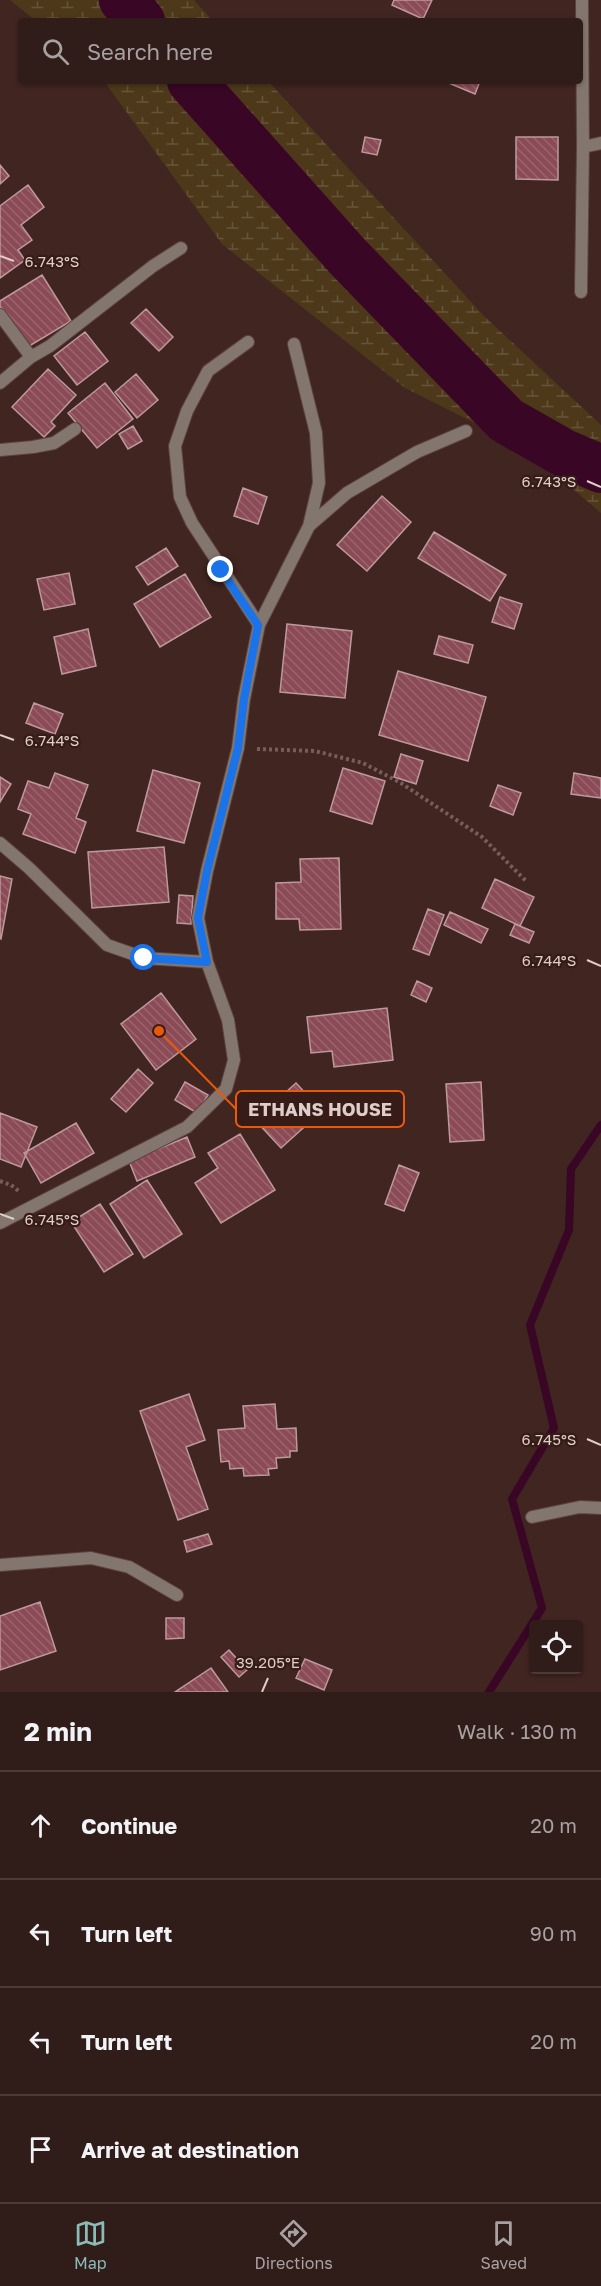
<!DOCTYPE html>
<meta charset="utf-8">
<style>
:root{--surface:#301c18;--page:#3c2925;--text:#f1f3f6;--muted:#a8a1a2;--line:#4b3a37;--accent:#8bbbb9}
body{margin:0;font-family:"Golos Text",sans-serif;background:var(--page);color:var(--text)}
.controls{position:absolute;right:18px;bottom:18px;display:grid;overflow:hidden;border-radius:6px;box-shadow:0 2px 4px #0004}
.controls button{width:54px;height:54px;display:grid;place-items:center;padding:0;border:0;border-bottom:2px solid var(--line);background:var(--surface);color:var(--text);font:30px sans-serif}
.stop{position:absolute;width:18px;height:18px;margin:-14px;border:4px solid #1a73e8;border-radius:50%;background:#fff}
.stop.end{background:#1a73e8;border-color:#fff;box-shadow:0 2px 6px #0008}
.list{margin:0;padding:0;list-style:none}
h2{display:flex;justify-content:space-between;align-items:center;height:78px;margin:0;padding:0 24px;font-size:26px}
h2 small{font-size:20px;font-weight:400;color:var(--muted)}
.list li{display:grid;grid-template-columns:39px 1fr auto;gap:18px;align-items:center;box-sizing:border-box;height:108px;padding:0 24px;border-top:2px solid var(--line)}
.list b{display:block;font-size:22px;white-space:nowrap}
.list em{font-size:20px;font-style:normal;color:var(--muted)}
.icon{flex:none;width:33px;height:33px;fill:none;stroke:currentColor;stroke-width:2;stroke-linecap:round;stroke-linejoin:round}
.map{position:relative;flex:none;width:601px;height:1692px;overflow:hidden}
.search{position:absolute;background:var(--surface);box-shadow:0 2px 4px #0004;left:18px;right:18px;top:18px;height:66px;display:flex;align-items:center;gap:15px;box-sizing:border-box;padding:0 21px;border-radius:6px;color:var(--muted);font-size:22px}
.sheet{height:510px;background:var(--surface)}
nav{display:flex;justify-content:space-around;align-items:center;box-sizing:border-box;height:84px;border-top:2px solid var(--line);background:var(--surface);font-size:16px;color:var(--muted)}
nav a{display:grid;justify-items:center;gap:3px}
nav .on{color:var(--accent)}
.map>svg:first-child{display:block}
.wetland{fill:url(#wetland-marsh)}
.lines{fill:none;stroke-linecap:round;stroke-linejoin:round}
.stream{stroke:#390626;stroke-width:8}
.river{stroke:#390626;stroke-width:48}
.building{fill:url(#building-back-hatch);stroke:#bd999e;stroke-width:1.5}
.street-casing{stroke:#5d433e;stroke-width:14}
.path{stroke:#765e59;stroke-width:4;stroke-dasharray:3 3;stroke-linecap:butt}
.street{stroke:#83766e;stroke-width:12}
.route{stroke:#1a73e8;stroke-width:8}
.ticks{fill:none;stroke:#dfcdc9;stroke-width:2}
.ticks-label{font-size:15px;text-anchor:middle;fill:#dfcdc9;stroke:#361b16;stroke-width:4.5;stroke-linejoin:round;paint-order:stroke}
.leader{fill:none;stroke:#e8590c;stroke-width:2}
.callout-dot{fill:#e8590c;stroke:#361b16;stroke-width:2}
.callout{fill:#361b16;stroke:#e8590c;stroke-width:2}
.callout-label{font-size:18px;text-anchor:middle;font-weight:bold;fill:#dfcdc9}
</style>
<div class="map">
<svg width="601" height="1692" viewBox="0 0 601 1692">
<defs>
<pattern id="wetland-marsh" width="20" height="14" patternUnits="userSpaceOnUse" patternTransform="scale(1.5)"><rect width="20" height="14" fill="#4d391a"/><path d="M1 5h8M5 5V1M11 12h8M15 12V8" fill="none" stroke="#66543a"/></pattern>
<pattern id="building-back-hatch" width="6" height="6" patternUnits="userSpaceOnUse" patternTransform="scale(1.5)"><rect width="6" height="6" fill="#8b4b56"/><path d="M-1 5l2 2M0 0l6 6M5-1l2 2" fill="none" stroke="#9b646d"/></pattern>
</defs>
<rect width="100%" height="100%" fill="#402520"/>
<path class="wetland" d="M10 0H194L213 21H36Z
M104 81H268L484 316 601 425V513L572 488 558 465 405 388 222 244Z"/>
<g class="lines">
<path class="stream" d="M489 1692 542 1608 512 1499 554 1428 530 1325 569 1230 571 1169 601 1125"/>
<path class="river" d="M123 0 141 21
M191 81 348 257 506 420 564 453 601 469"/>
</g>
<path class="building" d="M394 0H432L423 19 392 5Z
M444 81H480L475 94Z
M365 137 381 140 377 155 362 152Z
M516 137H558V180L516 179Z
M0 165 9 176 0 184Z
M28 185 44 207 21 225 32 240 18 250 25 260 0 278V206Z
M42 275 71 321 26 348 0 307V301Z
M146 309 173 337 159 351 131 323Z
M85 332 108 361 77 385 54 356Z
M48 369 76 395 51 422 55 426 44 437 12 407Z
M136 374 158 400 137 418 115 392Z
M105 383 133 419 97 448 68 413Z
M133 426 142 441 128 449 119 434Z
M243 488 267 497 258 524 234 516Z
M382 496 411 522 367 571 337 545Z
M434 532 506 575 490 601 418 558Z
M166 548 178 566 148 585 136 567Z
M69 573 75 604 44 610 37 579Z
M185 574 211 617 160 647 134 604Z
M500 597 522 604 514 629 492 622Z
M287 624 352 631 345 698 280 692Z
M88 629 96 666 62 674 54 637Z
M439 636 473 645 468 663 434 654Z
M398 671 486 697 468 761 379 735Z
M34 703 63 714 55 734 26 723Z
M401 754 423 761 416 784 394 777Z
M343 768 385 781 372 824 330 811Z
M153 770 200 783 184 843 137 831Z
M55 773 88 785 76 818 86 822 75 853 23 834 31 814 18 809 28 781 49 788Z
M574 773 601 778V798L571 794Z
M0 777 11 784 0 802Z
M498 785 521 793 513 815 490 806Z
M164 847 169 902 92 908 88 852Z
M339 858 341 929 300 930 299 919H276V883L301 882 300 859Z
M0 876 12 879 1 939 0 938Z
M495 879 534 897 520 926 482 908Z
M179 895 193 896 191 924 177 923Z
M428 909 444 915 429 955 413 949Z
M450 912 488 929 481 943 444 925Z
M515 924 534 932 529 943 510 935Z
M417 981 432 988 426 1002 411 995Z
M161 993 196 1039 156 1070 121 1024Z
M387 1008 393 1060 334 1067 332 1051 311 1053 307 1017Z
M138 1069 153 1083 126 1112 111 1099Z
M185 1082 208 1095 197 1113 175 1100Z
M481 1082 484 1140 450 1142 446 1084Z
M296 1083 322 1111 281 1148 255 1120Z
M0 1113 37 1127 21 1167 0 1159Z
M76 1123 94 1153 41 1183 24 1153Z
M240 1134 275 1190 221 1223 195 1183 218 1168 208 1153Z
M187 1137 195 1157 137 1181 129 1161Z
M399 1165 419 1173 404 1211 385 1204Z
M147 1180 182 1234 144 1258 110 1204Z
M100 1204 133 1254 104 1272 71 1222Z
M189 1394 205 1440 186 1447 208 1509 178 1520 140 1411Z
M275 1404 277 1429 296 1428 297 1451H290V1457L276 1458 277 1468 268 1469 269 1475 244 1476 243 1468 230 1469 229 1461 221 1462 218 1430 245 1428 243 1406Z
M208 1534 212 1544 187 1552 184 1541Z
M40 1602 56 1651 0 1670V1616Z
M166 1618H184V1638L166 1639Z
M229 1650 247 1670 239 1677 221 1657Z
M305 1659 332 1670 324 1690 296 1678Z
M211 1668 228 1692H175Z"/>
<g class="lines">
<g class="street-casing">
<path id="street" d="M583 147 601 143
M581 292 583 147 582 0
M0 315 31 357
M294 344 316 433 319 483 309 526
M0 383 31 357 50 346 153 266 181 248
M0 450 33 447 54 443 75 429
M259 625 309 526 347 493 417 452 466 431
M0 843 29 868 107 945 144 958 207 962
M0 1223 187 1127 226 1089 234 1060 228 1020 207 962 198 918 207 871 238 748 244 699 259 625 192 523 180 497 175 446 187 411 208 371 248 342
M532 1517 580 1507 601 1508
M0 1565 91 1558 129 1567 177 1595"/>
</g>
<path class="path" d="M257 749 315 751 363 763 401 783 482 837 526 881
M0 1181 11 1185 20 1192"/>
<use href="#street" class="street"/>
</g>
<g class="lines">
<path class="route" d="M144 958 207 962 198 918 207 871 238 748 244 699 258 625 221 570"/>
</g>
<path class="ticks" d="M0 256 14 261M587 481 601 487M0 735 14 740M587 960 601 966M0 1214 14 1219M587 1439 601 1445M262 1692 268 1678"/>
<g class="ticks-label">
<text x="52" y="267">6.743°S</text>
<text x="549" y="487">6.743°S</text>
<text x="52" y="746">6.744°S</text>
<text x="549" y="966">6.744°S</text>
<text x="52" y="1225">6.745°S</text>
<text x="549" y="1445">6.745°S</text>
<text x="268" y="1668">39.205°E</text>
</g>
<path class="leader" d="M159 1031L236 1109"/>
<circle class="callout-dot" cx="159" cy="1031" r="6"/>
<rect class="callout" x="236" y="1091" width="168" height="36" rx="6"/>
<g class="callout-label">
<text x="320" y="1116">ETHANS HOUSE</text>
</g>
</svg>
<div class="controls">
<button><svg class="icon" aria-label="locate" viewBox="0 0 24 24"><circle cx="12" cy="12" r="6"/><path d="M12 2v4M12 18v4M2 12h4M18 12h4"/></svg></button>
</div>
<div class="stop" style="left:144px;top:958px"></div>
<div class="stop end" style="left:221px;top:570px"></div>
<div class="search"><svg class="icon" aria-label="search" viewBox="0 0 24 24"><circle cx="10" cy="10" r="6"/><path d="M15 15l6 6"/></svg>Search here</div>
</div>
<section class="sheet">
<h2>2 min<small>Walk · 130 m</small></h2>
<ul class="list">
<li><svg class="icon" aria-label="ahead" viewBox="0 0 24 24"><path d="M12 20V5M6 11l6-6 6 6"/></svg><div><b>Continue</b></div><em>20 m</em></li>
<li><svg class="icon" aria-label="left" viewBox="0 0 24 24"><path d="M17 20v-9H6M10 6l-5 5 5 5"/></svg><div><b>Turn left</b></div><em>90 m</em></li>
<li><svg class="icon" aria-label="left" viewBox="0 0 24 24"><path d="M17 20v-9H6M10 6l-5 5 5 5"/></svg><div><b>Turn left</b></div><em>20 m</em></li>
<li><svg class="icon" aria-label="arrive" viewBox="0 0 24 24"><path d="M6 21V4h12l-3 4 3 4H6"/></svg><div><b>Arrive at destination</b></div></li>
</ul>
</section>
<nav>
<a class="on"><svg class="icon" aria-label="map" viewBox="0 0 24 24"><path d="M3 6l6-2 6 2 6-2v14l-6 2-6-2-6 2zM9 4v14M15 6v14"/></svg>Map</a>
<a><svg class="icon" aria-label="directions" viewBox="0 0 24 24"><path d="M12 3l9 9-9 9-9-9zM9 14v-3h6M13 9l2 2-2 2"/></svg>Directions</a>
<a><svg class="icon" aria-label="saved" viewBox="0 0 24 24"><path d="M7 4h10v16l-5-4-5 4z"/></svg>Saved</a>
</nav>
